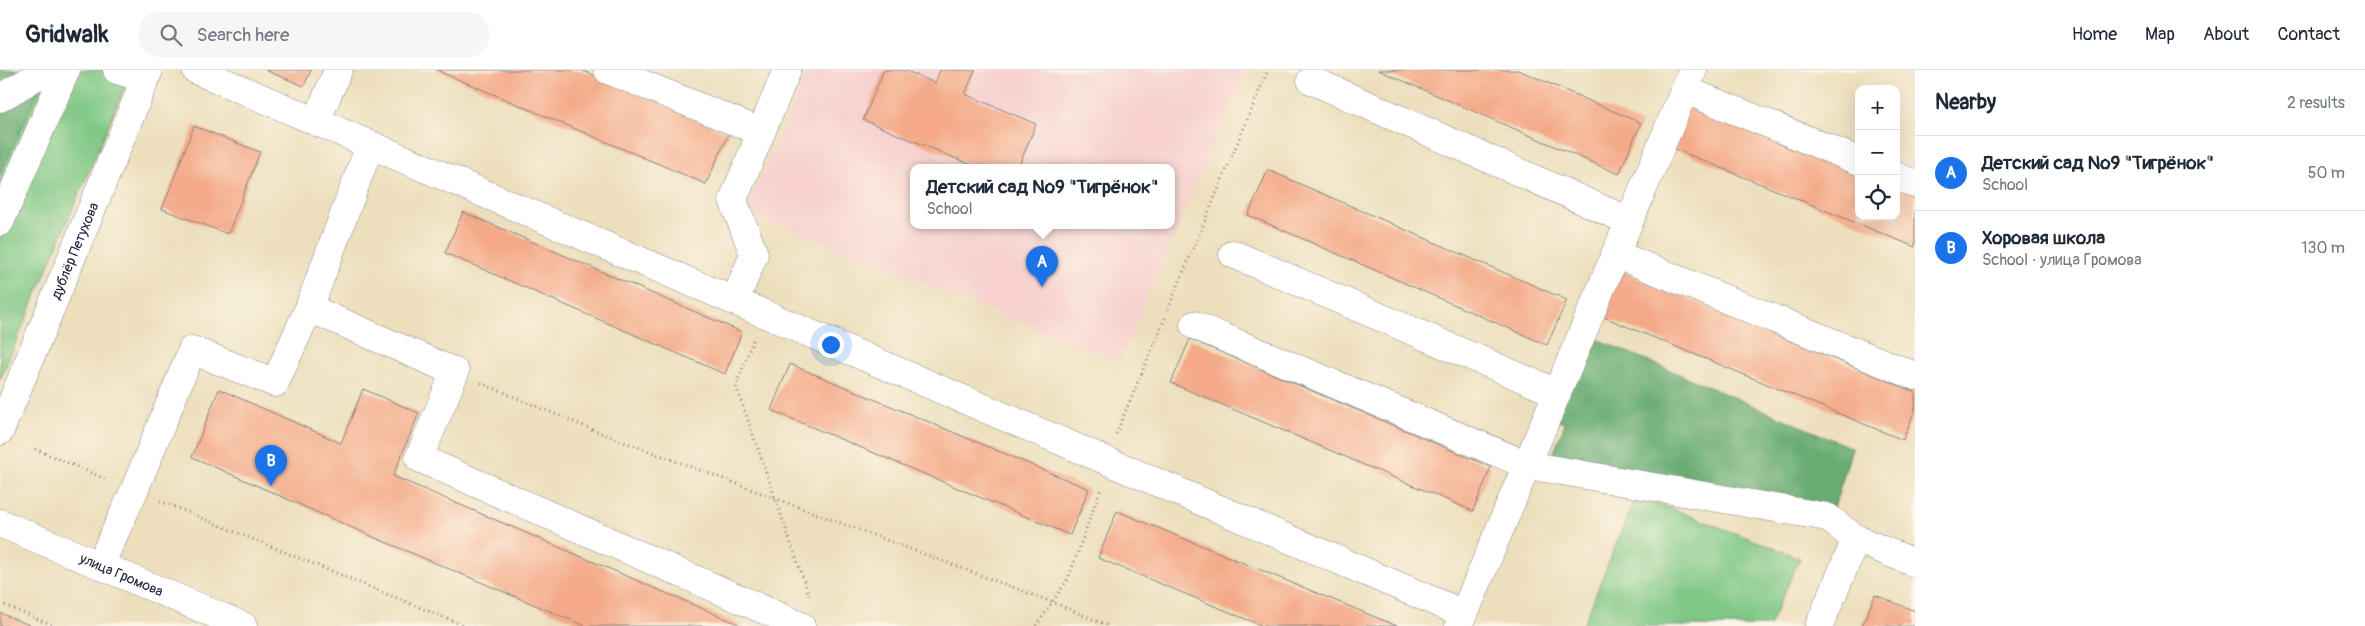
<!DOCTYPE html>
<meta charset="utf-8">
<style>
:root{--surface:#fff;--page:#f6f6f7;--text:#1f2937;--muted:#747a83;--line:#e0e1e3;--accent:#1a73e8}
body{margin:0;font-family:Pangolin,sans-serif;background:var(--page);color:var(--text)}
.controls{position:absolute;right:15px;top:15px;display:grid;overflow:hidden;border-radius:10px;box-shadow:0 5px 20px #0002}
.controls button{width:45px;height:45px;display:grid;place-items:center;padding:0;border:0;border-bottom:1px solid var(--line);background:var(--surface);color:var(--text);font:25px sans-serif}
.you{position:absolute;left:830px;top:274px;width:18px;height:18px;margin:-12px;border:4px solid #fff;border-radius:50%;background:#1a73e8;box-shadow:0 0 0 8px #1a73e833}
.badge{display:grid;place-items:center;width:32px;height:32px;border-radius:50%;background:var(--accent);color:#fff;font-size:16px;font-weight:700}
.pin{position:absolute;translate:-50% -41px;filter:drop-shadow(0 1px 2px #0008)}
.pin::after{content:'';position:absolute;top:26px;width:18px;height:15px;background:inherit;clip-path:polygon(0 0,100% 0,50% 100%)}
.popup{position:absolute;left:910px;top:94px;width:265px;height:65px;box-sizing:border-box;display:grid;place-content:center;border-radius:10px;background:var(--surface);filter:drop-shadow(0 1px 4px #0005);font-size:16px;white-space:nowrap;color:var(--muted)}
.popup b{font-size:19px;color:var(--text)}
.popup::after{content:'';position:absolute;left:50%;top:100%;margin-left:-10px;border:10px solid transparent;border-top-color:var(--surface)}
.list{margin:0;padding:0;list-style:none}
h2{display:flex;justify-content:space-between;align-items:center;height:65px;margin:0;padding:0 20px;font-size:21px}
h2 small{font-size:16px;font-weight:400;color:var(--muted)}
.list li{display:grid;grid-template-columns:32px 1fr auto;gap:15px;align-items:center;box-sizing:border-box;height:75px;padding:0 20px;border-top:1px solid var(--line)}
.list b{display:block;font-size:19px;white-space:nowrap}
.list p{margin:0;font-size:16px;white-space:nowrap;color:var(--muted)}
.list em{font-size:16px;font-style:normal;color:var(--muted)}
.icon{flex:none;width:28px;height:28px;fill:none;stroke:currentColor;stroke-width:2;stroke-linecap:round;stroke-linejoin:round}
.map{position:relative;flex:none;width:1915px;height:556px;overflow:hidden}
header{display:flex;align-items:center;gap:30px;box-sizing:border-box;height:70px;padding:0 25px;background:var(--surface);border-bottom:1px solid var(--line)}
header strong{font-size:24px}
nav{display:flex;gap:28px;margin-inline-start:auto;font-size:18px}
.search{width:350px;height:45px;background:var(--page);display:flex;align-items:center;gap:12px;box-sizing:border-box;padding:0 18px;border-radius:20px;color:var(--muted);font-size:19px}
main{display:flex}
aside{flex:1;background:var(--surface)}
.map>svg:first-child{display:block}
.built{fill:#f7d0cf;fill-rule:evenodd}
.green{fill:#7fc885;stroke:#507560}
.forest{fill:#67ac72;stroke:#446756}
.building{fill:#f4aa89}
.lines{fill:none;stroke-linecap:round;stroke-linejoin:round}
.minor-casing{stroke:#88807c;stroke-width:29}
.path{stroke:#88807c;stroke-width:3;stroke-dasharray:1 4;stroke-linecap:butt}
.minor{stroke:#fff;stroke-width:28}
.labels{text-anchor:middle;stroke-width:4;stroke-linejoin:round;paint-order:stroke}
.street-label{font-size:14px;fill:#22223b;stroke:#fcf5e5}
</style>
<header>
<strong>Gridwalk</strong>
<div class="search"><svg class="icon" aria-label="search" viewBox="0 0 24 24"><circle cx="10" cy="10" r="6"/><path d="M15 15l6 6"/></svg>Search here</div>
<nav><a>Home</a><a>Map</a><a>About</a><a>Contact</a></nav>
</header>
<main>
<div class="map">
<svg width="1915" height="556" viewBox="0 0 1915 556">
<rect width="100%" height="100%" fill="#fcf5e5"/>
<filter id="ink" filterUnits="userSpaceOnUse"><feTurbulence type="fractalNoise" baseFrequency=".02" numOctaves="2"/><feDisplacementMap in="SourceGraphic" scale="10" xChannelSelector="R" yChannelSelector="G"/><feConvolveMatrix kernelMatrix="1 2 1 2 8 2 1 2 1" color-interpolation-filters="sRGB"/></filter>
<filter id="wash" filterUnits="userSpaceOnUse"><feTurbulence type="fractalNoise" baseFrequency=".0096" numOctaves="4" result="noise"/><feDisplacementMap in="SourceGraphic" scale="20" xChannelSelector="R" yChannelSelector="G"/><feGaussianBlur stdDeviation="1.12" result="paint"/><feColorMatrix in="noise" values="0 0 0 0 0 0 0 0 0 0 0 0 0 0 0 0 0 1.4 0 .05"/><feComposite in="paint" operator="in"/></filter>
<g filter="url(#wash)">
<rect width="100%" height="100%" fill="#eddfbd"/>
<path class="built" d="M808 0H1246L1119 292 746 141ZM913 98H1171V156H913Z"/>
<path class="green" d="M0 0H132L0 310Z
M1636 425 1800 488 1769 556H1583Z"/>
<path class="forest" d="M0 0H40L44 9 0 105Z
M1597 269 1852 378 1834 438 1551 390 1565 353 1555 350 1586 277Z"/>
<g id="blocks">
<path class="building" d="M265 0H311L304 16Z
M436 0H581L729 63 706 114Z
M884 0H904L935 13 940 0H975L965 24 1036 54 1018 98H979L863 50Z
M1378 0H1518L1641 53 1619 104Z
M1689 31 1859 100V146H1896V115L1915 123V177L1670 77Z
M194 56 260 82 228 164 162 139Z
M1268 100 1567 230 1547 275 1248 145Z
M463 142 742 262 725 304 445 183Z
M1617 199 1915 322V340L1903 370 1599 245Z
M1190 269 1491 397 1473 441 1171 313Z
M790 294 1089 419 1070 465 771 340Z
M219 319 341 373 363 319 419 343 393 406 743 556H585L371 466 192 387Z
M1117 441 1397 556H1263L1098 488Z
M1875 525 1915 541V556H1862Z
M0 543 32 556H0Z"/>
</g>
</g>
<g filter="url(#ink)">
<use href="#blocks" fill-opacity="0" stroke="#88807c" stroke-width="1"/>
<g class="lines">
<g class="minor-casing">
<g id="minor">
<path d="M117 0 145 9"/>
<path d="M196 0 1464 544"/>
<path d="M608 0 761 62"/>
<path d="M1311 10 1629 151"/>
<path d="M1685 20 1859 91"/>
<path d="M0 28 47 0"/>
<path d="M316 52 338 0"/>
<path d="M1896 106 1915 114"/>
<path d="M0 152 66 0"/>
<path d="M1233 184 1557 323"/>
<path d="M1615 184 1915 306"/>
<path d="M735 231 754 184 733 130 787 0"/>
<path d="M309 238 455 302 419 388 801 556"/>
<path d="M1194 255 1527 395 1827 447 1856 469 1915 493"/>
<path id="s1" d="M0 361 149 0"/>
<path id="s2" d="M0 453 243 556"/>
<path d="M100 495 134 421 192 280 275 313 309 238 370 75"/>
<path d="M1459 556 1693 0"/>
<path d="M1819 556 1856 469"/>
</g>
</g>
<path class="path" d="M1168 239 1268 0
M753 270 736 316 810 528
M481 313 598 362 1052 532 1109 556
M1116 364 1165 248
M35 379 108 410
M160 431 465 556
M0 533 54 556
M1036 556 1068 509 1101 418"/>
<use href="#minor" class="minor"/>
</g>
</g>
<g class="labels">
<g class="street-label">
<text dy="5" stroke="none"><textPath href="#s1" startOffset="195">дублёр Петухова</textPath></text>
<text dy="5" stroke="none"><textPath href="#s2" startOffset="132">улица Громова</textPath></text>
</g>
</g>
</svg>
<div class="controls">
<button>+</button>
<button>−</button>
<button><svg class="icon" aria-label="locate" viewBox="0 0 24 24"><circle cx="12" cy="12" r="6"/><path d="M12 2v4M12 18v4M2 12h4M18 12h4"/></svg></button>
</div>
<div class="you"></div>
<div class="pin badge" style="left:1042px;top:217px">A</div>
<div class="popup"><b>Детский сад №9 &quot;Тигрёнок&quot;</b>School</div>
<div class="pin badge" style="left:271px;top:416px">B</div>
</div>
<aside>
<h2>Nearby<small>2 results</small></h2>
<ul class="list">
<li><span class="badge">A</span><div><b>Детский сад №9 &quot;Тигрёнок&quot;</b><p>School</p></div><em>50 m</em></li>
<li><span class="badge">B</span><div><b>Хоровая школа</b><p>School · улица Громова</p></div><em>130 m</em></li>
</ul>
</aside>
</main>
